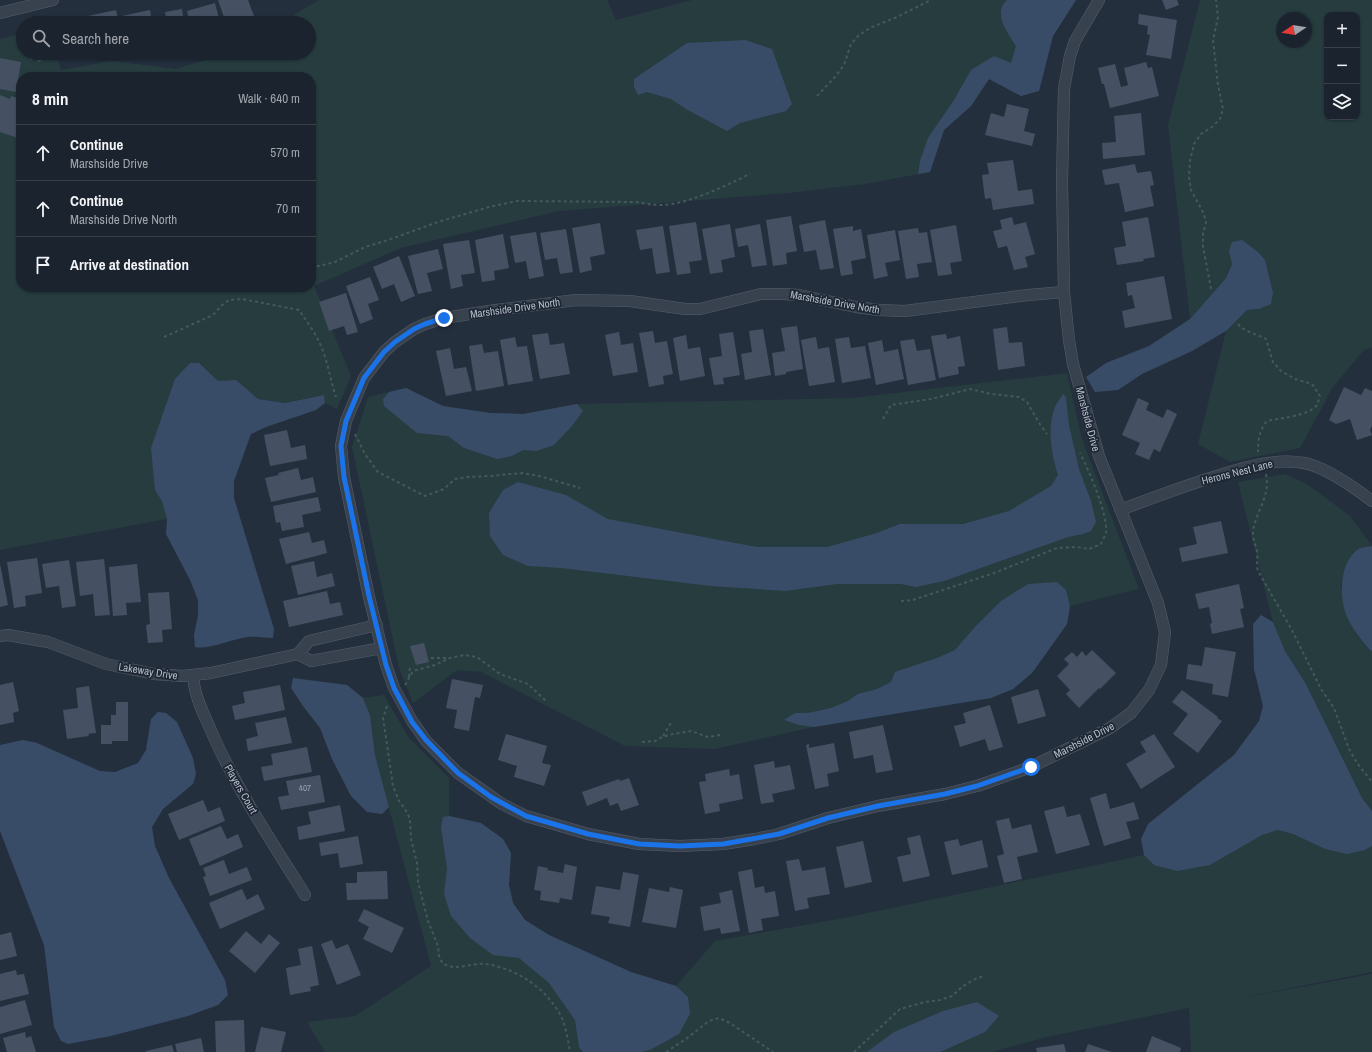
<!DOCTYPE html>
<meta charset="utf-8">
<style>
:root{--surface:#1b232e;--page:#242b36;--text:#f1f3f6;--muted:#a0a4aa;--line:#39404a}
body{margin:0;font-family:"Archivo Narrow",sans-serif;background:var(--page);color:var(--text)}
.controls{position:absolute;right:12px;top:12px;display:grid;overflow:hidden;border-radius:8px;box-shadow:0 1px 3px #0004}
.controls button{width:36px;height:36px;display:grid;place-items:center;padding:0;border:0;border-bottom:1px solid var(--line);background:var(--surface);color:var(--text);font:20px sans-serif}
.compass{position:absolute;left:1276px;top:12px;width:36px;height:36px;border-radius:50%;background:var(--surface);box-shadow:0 1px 3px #0004;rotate:258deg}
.stop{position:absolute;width:12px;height:12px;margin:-9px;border:3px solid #1a73e8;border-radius:50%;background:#fff}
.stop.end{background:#1a73e8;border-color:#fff;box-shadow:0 1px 4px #0008}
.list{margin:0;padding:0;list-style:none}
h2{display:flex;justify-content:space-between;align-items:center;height:52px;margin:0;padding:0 16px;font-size:17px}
h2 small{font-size:13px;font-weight:400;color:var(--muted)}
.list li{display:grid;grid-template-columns:26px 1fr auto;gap:12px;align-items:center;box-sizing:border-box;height:56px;padding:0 16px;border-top:1px solid var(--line)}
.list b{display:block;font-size:15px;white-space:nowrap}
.list p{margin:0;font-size:13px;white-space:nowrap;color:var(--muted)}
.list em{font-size:13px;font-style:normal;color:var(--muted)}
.icon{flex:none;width:22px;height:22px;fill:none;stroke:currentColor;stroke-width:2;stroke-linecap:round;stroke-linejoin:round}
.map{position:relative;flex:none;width:1372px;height:1052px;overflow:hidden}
.search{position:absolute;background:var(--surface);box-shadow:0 1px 3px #0004;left:16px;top:16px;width:300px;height:44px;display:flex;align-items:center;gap:10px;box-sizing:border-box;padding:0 14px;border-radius:22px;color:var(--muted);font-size:15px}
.panel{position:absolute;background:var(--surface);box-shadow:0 1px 3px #0004;left:16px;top:72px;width:300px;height:220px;border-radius:16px}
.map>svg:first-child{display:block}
.green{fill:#263c3f;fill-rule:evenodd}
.water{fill:#394c67}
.building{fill:#455162}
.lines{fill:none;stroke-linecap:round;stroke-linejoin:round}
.minor-casing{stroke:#565f6c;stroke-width:12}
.path{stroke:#44595c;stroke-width:2;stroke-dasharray:3 3;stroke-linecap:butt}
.minor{stroke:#38414e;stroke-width:11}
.route{stroke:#1a73e8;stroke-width:5}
.labels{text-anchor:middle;stroke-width:3.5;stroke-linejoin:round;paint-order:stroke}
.number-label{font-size:9px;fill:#98a1af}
.street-label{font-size:11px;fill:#b4bcc9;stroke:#1d2633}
</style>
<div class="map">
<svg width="1372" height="1052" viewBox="0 0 1372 1052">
<rect width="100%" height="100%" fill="#242f3e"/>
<path class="green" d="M319 0H607L616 20 692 0H1076L1053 36 1039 91 1021 96 989 79 971 106 944 130 930 172 865 184 789 193 559 211 401 248 314 286 351 376 337 409 325 403 324 395 285 403 258 399 167 519 0 550V39L23 33V53H56L61 70 112 61 176 69 229 53H309V23H280ZM21 77H311V287H21Z
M1200 0H1372V348L1364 350 1333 387 1300 448 1230 462 1198 444 1226 331 1247 310 1259 309 1229 251 1232 263 1226 278 1190 319 1168 125ZM1327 15H1357V117H1327ZM1282 18H1306V42H1282Z
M1067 373 1082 439 1139 589 1070 606 1067 624 1032 673 1013 689 991 698 814 727 715 749 625 746 481 672 457 670 413 703 399 668 352 447 368 397 406 388 443 406 490 413 523 414 577 404 852 398Z
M1285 474 1307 484 1350 516 1372 546 1358 549 1341 584 1346 615 1356 634 1370 650 1372 651V811L1362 798 1306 684 1285 651 1273 622 1238 482Z
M384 695 409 738 449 778V816L481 823 503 839 511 853 509 885 513 903 525 920 549 935 631 972 676 986 715 941 844 918 1144 855 1154 865 1278 830 1293 834 1325 849 1365 850 1372 846V972L1230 1000 1372 974V1052H1191L1189 1008 1047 1037 992 1052H325L307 1022 355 1016 431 966 375 755 370 715 363 698Z"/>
<path class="water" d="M1007 0H1076L1053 36 1039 91 1021 96 989 79 971 106 944 130 930 172 918 174 920 161 928 138 954 100 971 70 994 56 1011 63 1016 46C1008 33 992 14 1007 0Z
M745 40 772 49 792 104 786 111 740 123 727 131 686 109 671 99 647 92 638 95 634 87V79L687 43Z
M1242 240 1258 252 1265 260 1273 293 1271 304 1259 309 1247 310 1226 331 1192 351 1142 374 1118 390 1095 392 1086 377 1106 363 1149 346 1190 319 1226 278 1232 264 1229 251 1232 242Z
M190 363H199L218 381 236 380 258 399 285 403 324 395 325 403 316 410 266 427 251 434 234 481V498L274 629 273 638C265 638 256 636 248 637 231 639 209 650 195 647L194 635 198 615V600L190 580 166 534 167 519 162 501 155 490 151 448 175 379Z
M406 388 443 406 490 413 523 414 577 404 583 411 571 427 554 445 536 451 523 450 512 456 497 459 464 448 448 436 417 433 384 406 383 399 389 392Z
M1063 394 1066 397 1069 425 1079 469 1091 501 1096 522 1091 531 1083 534 1068 537 944 581 916 587 901 584H837L785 591 711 586 561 568 528 566 503 555 490 536 489 513 503 490 518 482 566 495 608 519 757 547H827L877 533 900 524H963L1009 511 1051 486 1058 475C1052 456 1047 430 1054 410 1055 405 1060 399 1063 394Z
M1372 546V651L1370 650C1361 640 1353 630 1347 617 1339 598 1339 564 1357 550 1360 547 1368 547 1372 546Z
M1057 582 1066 590 1070 606 1067 624 1032 673 1013 689 991 698 814 727 799 725 784 720 795 713H808L831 708 848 701 858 694 877 689 891 682 895 672 937 658 955 650 974 628 1001 601 1028 584Z
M1261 615 1273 622 1285 651 1306 684 1362 798 1372 811V846L1365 850 1347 854 1325 849 1293 834 1278 830 1262 835 1210 865 1177 871 1154 865 1144 855 1141 839 1148 824 1234 755 1259 721 1263 706 1254 669 1253 624Z
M293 678 347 685 363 698 370 715 375 755 389 807 382 814 367 812 351 796 332 759 320 728 303 706 291 688Z
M158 712 166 713 177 722 193 758 196 774 193 784 163 809 152 827 155 846 169 878 225 980 228 995 218 1005 188 1016 111 1036 68 1044 61 1041 54 1027 44 945 0 831V745L23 740 37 743 100 771 115 772 138 763 146 750 151 719Z
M449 816 481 823 503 839 511 853 509 885 513 903 525 920 549 935 631 972 676 986 688 997 690 1014 679 1034 650 1050 641 1052H583L579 1047 575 1020 549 983 519 958 493 955 470 938 451 916 444 894 447 869 441 827 443 817Z
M977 1002 999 1016 985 1032 940 1052H867L894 1032 943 1011Z"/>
<path class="building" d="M218 0H248L254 16 235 23H226Z
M1162 0H1177L1179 5 1166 10Z
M215 3 220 23H190L187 11Z
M182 9 184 23H157V19L166 17 165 12Z
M116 10 119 23H89L88 16Z
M150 10 152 23H123L122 16Z
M1139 14 1177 20 1171 59 1146 55 1150 35 1147 34 1148 26 1138 24Z
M83 16 85 23H66V21Z
M23 30V43L18 32Z
M27 53H57L58 54 38 62 36 57 30 60Z
M0 58 21 62 16 92 0 89Z
M1146 62 1148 68 1152 67 1159 96 1110 108 1104 84H1102L1098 68 1115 64 1121 87 1128 85 1124 68Z
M0 95 10 99 11 96 21 99V139L0 132Z
M1007 104 1029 109 1024 131 1035 134 1032 146 985 135 991 113 1004 117Z
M1141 113 1145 155 1103 159 1102 143 1116 142 1114 116Z
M1013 160 1018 191 1032 189 1034 204 993 210 991 198 985 199 982 175 989 174 987 163Z
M1135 164 1137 173 1151 171 1154 185 1150 186 1154 206 1125 212 1119 183 1105 185 1102 170Z
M791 216 797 251 786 253 787 264 773 266 766 220Z
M1012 217 1014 225 1026 222 1035 254 1025 257 1028 267 1014 270 1007 246 998 248 993 231 1002 229 1000 220Z
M1148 217 1155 257 1143 259 1144 261 1117 265 1114 248 1126 246 1122 222Z
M825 220 834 268 820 270 816 250 804 252 799 225Z
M696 222 702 260 689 262 691 273 677 275 669 226Z
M600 223 605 254 590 257 592 270 580 273 572 228Z
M730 224 735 257 721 260 723 272 710 274 702 229Z
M760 224 767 265 752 267 748 245 738 247 735 229Z
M956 225 962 261 950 263 952 274 938 276 930 230Z
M663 226 670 272 656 274 652 248 640 250 636 230Z
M853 226V231L861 229 866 258 851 261 853 274 841 276 833 229Z
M918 228 919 233 927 232 932 262 917 264 919 277 906 279 898 231Z
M566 229 573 272 560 274 557 258 545 260 540 233Z
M895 230 900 260 885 263 888 276 874 279 867 235Z
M536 232 544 276 529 279 526 261 515 263 510 236Z
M503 234 509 268 494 271 495 280 482 282 475 240Z
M469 240 475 273 461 275 463 286 451 289 443 244Z
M438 249 443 269 427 273 432 291 418 294 408 256Z
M399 256 415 296 401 302 394 284 382 289 373 267Z
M1164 276 1172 319 1125 328 1122 311 1135 308 1132 295 1128 296 1126 283Z
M370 277 379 300 368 304 373 319 360 324 346 286Z
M346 293 358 332 347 335 344 326 329 331 319 302Z
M797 326 803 369 786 372V374L775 376 772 353 785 351 781 328Z
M1007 327 1009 343 1022 342 1025 366 998 370 993 329Z
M763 329 771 375 745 380 741 354 752 352 749 331Z
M653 331 655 343 667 341 673 374 663 376 664 384 649 387 639 333Z
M619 332 621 345 633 343 638 372 613 376 605 335Z
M733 332 740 375 723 378 724 384 714 385 709 358 722 356 719 334Z
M548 333 550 345 564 343 570 374 540 379 532 335Z
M946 334 947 339 960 336 965 366 958 367 959 374 939 378 931 336Z
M686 335 688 349 700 347 705 376 680 381 673 338Z
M515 337 517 347 527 346 533 381 508 385 500 340Z
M816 337 818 349 829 347 835 382 809 386 801 340Z
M849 337 851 348 865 346 871 378 842 383 835 339Z
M914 339 917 351 930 349 936 380 908 385 900 341Z
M882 340 884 352 898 349 904 379 876 385 868 343Z
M482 344 484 353 498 351 504 386 476 391 469 346Z
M450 348 454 369 466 367 472 391 446 396 436 351Z
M1344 387 1361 395 1365 388 1372 391V426L1370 430 1372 435 1357 440 1350 419 1336 424 1329 420Z
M1138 398 1149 403 1146 410 1163 418 1167 409 1177 414 1160 452 1154 449 1149 460 1135 454 1140 443 1122 435Z
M287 430 291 448 305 445 307 459 270 466 264 435Z
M298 468 301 480 313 477 316 492 271 502 265 478 279 475 278 473Z
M318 497 321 511 302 515 304 527 282 531 280 522 276 523 273 506Z
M1221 521 1228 553 1182 562 1179 548 1197 544 1193 527Z
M309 532 312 543 324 540 327 553 286 564 279 539Z
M37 558 42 593 25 596 26 606 14 608 7 562Z
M104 559 110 615 95 616 93 594 80 596 76 562Z
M69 560 76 606 62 608 59 586 46 588 42 564Z
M314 561 317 577 332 573 335 586 298 595 291 566Z
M0 564 8 605 0 607Z
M137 564 141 602 126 603 127 615 113 616 109 567Z
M1239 584 1244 608 1240 609 1244 627 1212 634 1210 624 1212 623 1209 607 1199 609 1195 594Z
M327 591 330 604 340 602 343 615 289 627 283 601Z
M169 592 172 629 162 630 163 642 148 643 146 625 150 624 148 593Z
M424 643 429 662 416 665 410 646Z
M1205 647 1236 652 1228 697 1212 694 1213 684 1186 679 1188 664 1202 666Z
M1092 650 1116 673 1100 689 1099 688 1079 708 1066 694 1070 690 1057 676 1069 664 1064 659 1072 652 1077 657 1082 651 1086 656Z
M452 679 483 685 480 698 475 697 469 731 454 728 457 710 446 708Z
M13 682 19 711 13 713 14 722 0 725V685Z
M280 685 285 710 235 720 232 706 245 703 243 692Z
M89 686 96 733 88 734 89 736 67 739 63 710 78 708 76 688Z
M1038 689 1046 716 1018 724 1011 697Z
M1182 690 1218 717 1217 718 1222 721 1198 753 1173 734 1188 714 1172 702Z
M116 702H128V741H112V744H101V725H111V715H116Z
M990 705 1003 747 989 751 985 739 960 747 954 726 966 723 963 713Z
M286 717 292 743 248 751 246 739 258 736 255 723Z
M883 725 893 770 876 773 873 755 854 759 849 732Z
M506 734 547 746 542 763 551 765 544 786 514 777 517 766 498 760Z
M1154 734 1175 767 1141 789 1126 764 1146 752 1140 742Z
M834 743 839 771 827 774 829 786 815 789 806 745 809 744V748Z
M307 747 312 772 264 781 261 767 273 765 271 754Z
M774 761 775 768 790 765 795 789 772 794 774 802 761 804 754 765Z
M729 769 730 776 739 774 743 799 719 804 720 811 705 814 699 782 706 781 705 774Z
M320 775 325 802 281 810 278 797 289 795 286 781Z
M629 778 639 805 621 811 618 803 610 806 607 798 587 806 582 792 619 779 620 781Z
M1106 793 1110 809 1134 802 1139 819 1126 822 1131 838 1104 846 1090 798Z
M203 800 208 812 220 807 225 821 179 840 168 814Z
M340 805 345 831 299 840 297 827 311 824 308 812Z
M1064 806 1067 817 1080 814 1090 845 1056 854 1044 811Z
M1009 818 1012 829 1031 824 1038 852 1017 857 1022 879 1004 883 997 856 1004 854 996 821Z
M221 826 227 839 238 834 243 847 200 866 189 839Z
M920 835 930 876 903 882 897 857 911 854 907 838Z
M358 836 363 864 340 868 338 853 321 856 319 843Z
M958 839 960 846 982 840 988 867 952 875 944 842Z
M863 841 872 882 845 888 836 847Z
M799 859 802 871 825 867 830 894 807 898 809 908 795 911 786 861Z
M224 860 229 874 247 867 252 880 210 896 203 877 206 876 203 868Z
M565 864 577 867 572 900 560 898 559 903 540 900 541 891 534 890 538 866 548 868 547 870 563 873Z
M752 869 755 888 764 886 765 893 775 891 779 916 761 919 763 930 749 933 738 872Z
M387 871 388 899 347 900 346 883H357V872Z
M623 872 639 875 630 927 608 923 610 917 591 914 596 886 620 890Z
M670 887 683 890 676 928 642 922 649 888 669 892Z
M242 889 247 900 258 894 265 909 220 929 209 903Z
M732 890 740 931 721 934 720 928 704 931 700 907 721 903 719 893Z
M364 909 404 928 392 953 363 939 369 927 358 921Z
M246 931 261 944 269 934 280 943 255 973 229 951Z
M11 932 17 956 0 960V935Z
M332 940 336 949 348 944 361 975 337 985 321 944Z
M312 946 319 985 310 987 311 991 290 995 286 968 301 965 298 949Z
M16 970 17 975 24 974 29 994 0 1001V974Z
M25 1000 32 1025 0 1034V1007Z
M244 1020 245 1052H216L215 1021Z
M261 1027 286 1032 281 1052H255Z
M25 1032 26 1038 31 1036 36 1052H7L3 1038Z
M1152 1036 1181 1048 1180 1052H1146Z
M201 1038 204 1052H177L175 1044Z
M1064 1044 1066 1052H1037L1036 1048Z
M1088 1044 1112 1052H1085Z
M172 1045 174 1052H146V1051Z"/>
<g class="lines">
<g class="minor-casing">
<path id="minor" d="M0 13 53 0
M1064 292 1028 295 905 311 879 310 856 307 799 295 783 294H761L700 309H685L630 301 576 300 496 310 444 318 425 324 414 329 395 342 384 352 364 378 346 421 341 446 344 477 369 597 386 665 394 688 412 721 426 741 458 773 502 804 526 816 588 834 639 844 680 846 723 844 755 839 779 834 828 818 878 806 945 794 977 786 1031 767 1110 728 1131 713 1149 690 1161 665 1165 632 1158 603 1099 456 1073 364 1069 340 1064 292 1062 182 1064 89 1070 56 1075 41 1099 0
M1120 510C1153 498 1186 485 1220 475 1247 467 1275 458 1304 463 1325 467 1355 488 1372 501
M0 636 8 635 48 642 106 664 154 674 183 676 211 673 298 654 309 641 377 625
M298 654 311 661 382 648
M193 675C194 696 204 714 212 733 237 790 272 842 305 895"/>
</g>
<path class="path" d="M817 96 835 77 844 65 851 44 859 35 872 27 897 17 931 0
M311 268 335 262 365 247 385 241 438 222 489 207 517 201 637 202C645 204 653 205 662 205 689 204 725 186 750 174
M1211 289 1203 246V233L1206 223 1204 214 1191 190 1189 177 1190 161 1194 144 1201 134 1212 127 1220 119 1223 109 1218 85 1213 40 1218 17 1216 0
M1238 324C1244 332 1257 334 1266 339L1273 362 1281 371 1295 379 1312 384 1320 396C1319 399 1318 403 1317 405 1309 416 1280 418 1267 421 1259 431 1258 440 1258 452
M164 337 213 315 221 306 229 300 242 299 299 310C308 323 319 338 324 354 329 368 331 383 336 397
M883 419 891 405 931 399 970 389 991 394 1019 397 1027 402 1041 426 1047 434
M355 434 365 454 378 472 425 496 444 489 455 479 468 477 490 476 522 473 539 476 580 488
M1266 474C1271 499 1253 514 1253 535 1253 541 1257 547 1257 553 1258 560 1256 565 1258 571L1292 630 1321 689 1334 708 1349 749 1357 763 1372 782
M901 601 913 600 994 573 1057 548 1077 547 1089 549 1101 544C1102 541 1105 536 1106 533 1108 514 1089 471 1080 453
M431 658H448
M409 677 410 666
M405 685 413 671 435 665 450 658 465 655 477 657 500 674 528 684 546 701
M387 706 383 718 385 731 393 786 399 801 405 809 410 819 411 839 417 863 418 882 428 921 438 946 439 956 443 964C447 965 451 967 455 967 465 967 476 963 485 964 516 968 546 988 561 1016 566 1027 568 1040 570 1052
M663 736 671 723
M642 742 655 741 662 737 673 734 691 731 708 737 720 735
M666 1052 686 1039 709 1021 719 1018 730 1023 773 1052
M854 1052 900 1009 925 1002 940 1000 952 996 963 986 975 979 984 976"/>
<use href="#minor" class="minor"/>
</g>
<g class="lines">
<path class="route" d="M444 318 425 324 414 329 395 342 384 352 364 378 346 421 341 446 344 477 369 596 386 665 394 688 412 722 426 740 458 773 491 797 526 816 588 834 639 844 680 846 723 844 779 834 828 818 878 806 945 794 977 786 1031 767"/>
</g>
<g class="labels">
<g class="number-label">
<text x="305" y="791">407</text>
</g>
<g class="street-label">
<text transform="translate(835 302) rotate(10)" y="4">Marshside Drive North</text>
<text transform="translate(515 308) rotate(-8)" y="4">Marshside Drive North</text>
<text transform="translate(1088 419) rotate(75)" y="4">Marshside Drive</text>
<text transform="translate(1237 472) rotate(-14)" y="4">Herons Nest Lane</text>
<text transform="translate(148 671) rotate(9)" y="4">Lakeway Drive</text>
<text transform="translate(1084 740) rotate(-27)" y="4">Marshside Drive</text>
<text transform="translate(241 789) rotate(60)" y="4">Players Court</text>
</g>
</g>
</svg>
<div class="controls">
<button>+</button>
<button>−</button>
<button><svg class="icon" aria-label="layers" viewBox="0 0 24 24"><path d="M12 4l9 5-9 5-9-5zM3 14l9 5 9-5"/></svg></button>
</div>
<svg class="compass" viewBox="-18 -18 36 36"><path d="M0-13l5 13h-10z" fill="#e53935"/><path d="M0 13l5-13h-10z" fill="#a0a4aa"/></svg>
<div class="stop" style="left:1031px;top:767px"></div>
<div class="stop end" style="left:444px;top:318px"></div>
<div class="search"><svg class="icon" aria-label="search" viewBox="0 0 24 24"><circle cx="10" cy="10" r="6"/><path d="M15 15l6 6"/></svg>Search here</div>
<section class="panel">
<h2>8 min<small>Walk · 640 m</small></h2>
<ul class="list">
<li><svg class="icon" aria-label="ahead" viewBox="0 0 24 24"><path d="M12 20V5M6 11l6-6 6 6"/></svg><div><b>Continue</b><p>Marshside Drive</p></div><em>570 m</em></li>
<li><svg class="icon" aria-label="ahead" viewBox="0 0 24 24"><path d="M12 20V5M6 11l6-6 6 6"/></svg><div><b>Continue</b><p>Marshside Drive North</p></div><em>70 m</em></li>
<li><svg class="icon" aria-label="arrive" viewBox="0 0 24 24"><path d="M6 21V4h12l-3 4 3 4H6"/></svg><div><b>Arrive at destination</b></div></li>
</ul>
</section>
</div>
